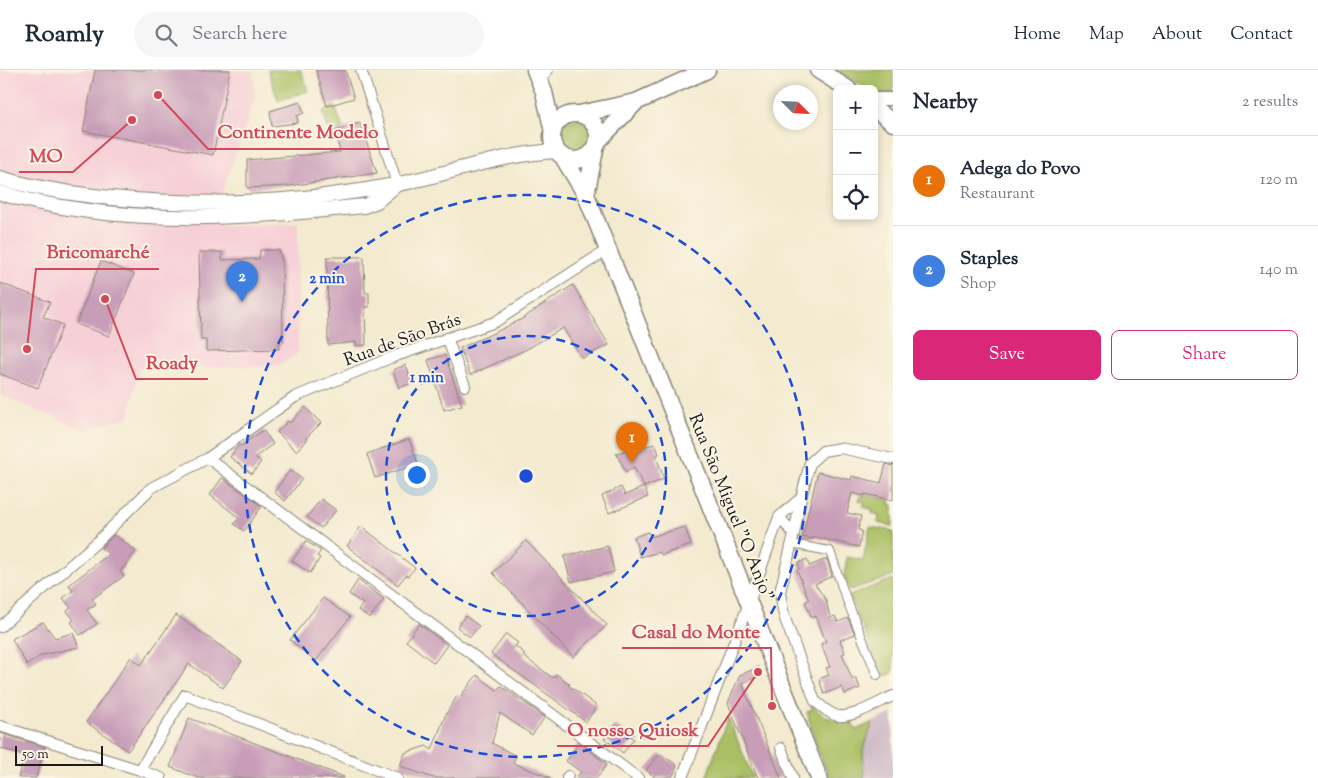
<!DOCTYPE html>
<meta charset="utf-8">
<style>
:root{--surface:#fff;--page:#f6f6f7;--text:#1f2937;--muted:#747a83;--line:#e0e1e3;--accent:#db2777}
body{margin:0;font-family:"Sorts Mill Goudy",serif;background:var(--page);color:var(--text)}
.controls{position:absolute;right:15px;top:15px;display:grid;overflow:hidden;border-radius:8px;box-shadow:0 2px 8px #0003}
.controls button{width:45px;height:45px;display:grid;place-items:center;padding:0;border:0;border-bottom:1px solid var(--line);background:var(--surface);color:var(--text);font:25px sans-serif}
.compass{position:absolute;left:773px;top:15px;width:45px;height:45px;border-radius:50%;background:var(--surface);box-shadow:0 2px 8px #0003;rotate:114deg}
.scale{position:absolute;left:15px;bottom:12px;width:88px;box-sizing:border-box;padding-left:5px;border:2px solid #1c1c1c;border-top:0;font-size:14px;line-height:18px;white-space:nowrap;color:#1c1c1c;-webkit-text-stroke:4px #fcf5e5;paint-order:stroke}
.you{position:absolute;left:416px;top:404px;width:18px;height:18px;margin:-12px;border:4px solid #fff;border-radius:50%;background:#1a73e8;box-shadow:0 0 0 8px #1a73e833}
.badge{display:grid;place-items:center;width:32px;height:32px;border-radius:50%;background:var(--accent);color:#fff;font-size:16px;font-weight:700}
.pin{position:absolute;translate:-50% -41px;filter:drop-shadow(0 1px 2px #0008)}
.pin::after{content:'';position:absolute;top:26px;width:18px;height:15px;background:inherit;clip-path:polygon(0 0,100% 0,50% 100%)}
.list{margin:0;padding:0;list-style:none}
h2{display:flex;justify-content:space-between;align-items:center;height:65px;margin:0;padding:0 20px;font-size:21px}
h2 small{font-size:16px;font-weight:400;color:var(--muted)}
.list li{display:grid;grid-template-columns:32px 1fr auto;gap:15px;align-items:center;box-sizing:border-box;height:90px;padding:0 20px;border-top:1px solid var(--line)}
.list b{display:block;font-size:19px;white-space:nowrap}
.list p{margin:0;font-size:16px;white-space:nowrap;color:var(--muted)}
.list em{font-size:16px;font-style:normal;color:var(--muted)}
.actions{display:flex;gap:10px;padding:15px 20px}
.actions a{flex:1;padding:11px 0;border:1px solid var(--accent);border-radius:8px;text-align:center;font-size:18px;color:var(--accent)}
.actions .main{background:var(--accent);color:#fff}
.icon{flex:none;width:28px;height:28px;fill:none;stroke:currentColor;stroke-width:2;stroke-linecap:round;stroke-linejoin:round}
.map{position:relative;flex:none;width:893px;height:708px;overflow:hidden}
header{display:flex;align-items:center;gap:30px;box-sizing:border-box;height:70px;padding:0 25px;background:var(--surface);border-bottom:1px solid var(--line)}
header strong{font-size:24px}
nav{display:flex;gap:28px;margin-inline-start:auto;font-size:18px}
.search{width:350px;height:45px;background:var(--page);display:flex;align-items:center;gap:12px;box-sizing:border-box;padding:0 18px;border-radius:28px;color:var(--muted);font-size:19px}
main{display:flex}
aside{flex:1;background:var(--surface)}
.map>svg:first-child{display:block}
.built{fill:#f6cfd7}
.industrial{fill:#d1bdc9}
.green{fill:#aabf63;stroke:#636e40}
.building{fill:#c89db8}
.lines{fill:none;stroke-linecap:round;stroke-linejoin:round}
.pedestrian-casing{stroke:#888376;stroke-width:10}
.minor-casing{stroke:#888376;stroke-width:12}
.tertiary-casing{stroke:#888376;stroke-width:15}
.secondary-casing{stroke:#888376;stroke-width:16}
.primary-casing{stroke:#888376;stroke-width:19}
.pedestrian{stroke:#fff;stroke-width:8}
.minor{stroke:#fff;stroke-width:10}
.tertiary{stroke:#fff;stroke-width:12}
.secondary{stroke:#fff;stroke-width:14}
.primary{stroke:#fff;stroke-width:16}
.ring{fill:none;stroke:#1d4ed8;stroke-width:2.5;stroke-dasharray:9 6}
.labels{text-anchor:middle;stroke-width:4;stroke-linejoin:round;paint-order:stroke}
.street-label{font-size:18px;fill:#1c1c1c;stroke:#fcf5e5}
.centre{fill:#1d4ed8;stroke:#fcf5e5;stroke-width:2.5}
.ring-label{font-size:15px;text-anchor:middle;font-weight:bold;fill:#1d4ed8;stroke:#fcf5e5;stroke-width:4;stroke-linejoin:round;paint-order:stroke}
.leader{fill:none;stroke:#d1495b;stroke-width:2}
.callout-dot{fill:#d1495b;stroke:#fcf5e5;stroke-width:2}
.callout-label{font-size:19px;text-anchor:middle;font-weight:bold;fill:#d1495b;stroke:#fcf5e5;stroke-width:4;stroke-linejoin:round;paint-order:stroke}
</style>
<header>
<strong>Roamly</strong>
<div class="search"><svg class="icon" aria-label="search" viewBox="0 0 24 24"><circle cx="10" cy="10" r="6"/><path d="M15 15l6 6"/></svg>Search here</div>
<nav><a>Home</a><a>Map</a><a>About</a><a>Contact</a></nav>
</header>
<main>
<div class="map">
<svg width="893" height="708" viewBox="0 0 893 708">
<rect width="100%" height="100%" fill="#fcf5e5"/>
<filter id="ink" filterUnits="userSpaceOnUse"><feTurbulence type="fractalNoise" baseFrequency=".02" numOctaves="2"/><feDisplacementMap in="SourceGraphic" scale="10" xChannelSelector="R" yChannelSelector="G"/><feConvolveMatrix kernelMatrix="1 2 1 2 8 2 1 2 1" color-interpolation-filters="sRGB"/></filter>
<filter id="wash" filterUnits="userSpaceOnUse"><feTurbulence type="fractalNoise" baseFrequency=".0096" numOctaves="4" result="noise"/><feDisplacementMap in="SourceGraphic" scale="20" xChannelSelector="R" yChannelSelector="G"/><feGaussianBlur stdDeviation="1.12" result="paint"/><feColorMatrix in="noise" values="0 0 0 0 0 0 0 0 0 0 0 0 0 0 0 0 0 1.4 0 .05"/><feComposite in="paint" operator="in"/></filter>
<g filter="url(#wash)">
<rect width="100%" height="100%" fill="#f3eacf"/>
<path class="built" d="M0 0H252L256 25 222 122 220 156 298 153V285L276 296 139 298 129 347 85 360 0 325Z"/>
<path class="industrial" d="M893 643V708H830L817 677Z"/>
<path class="green" d="M268 0H301L308 21 278 31Z
M836 0H893V23L885 24 874 22V19H868Z
M335 36 343 59 329 63 323 41Z
M558 67a17 17 0 1 1 34 0a17 17 0 1 1-34 0Z
M865 424 891 430 890 434 893 435V456L878 453 879 445 872 443V439L863 437 865 432 859 431 860 426 864 427Z
M870 457 893 461V506L850 520 844 506 847 487 863 490Z
M893 509V603L884 607 849 526Z
M813 636C824 648 835 653 851 650L856 660 873 652 863 681 864 708H830L817 677 807 642 812 640 811 637Z
M728 647 753 708H706Z"/>
<g id="blocks">
<path class="building" d="M95 0H230L213 85 83 61Z
M316 0H345L354 28 327 36Z
M300 32 304 43 297 46 298 53 272 56 270 41Z
M360 53 377 103 289 116 247 118V90L340 82 335 61Z
M260 180H279L282 190 283 273H279V279L206 281V270H201L199 182H222V190L259 189Z
M327 187H364L365 223H369V237H365L366 275 356 276V272L328 275Z
M101 191 134 204 109 266 76 254Z
M0 213 50 232 43 247 63 255 38 318 0 304Z
M573 215 609 275 582 288 563 258 527 279 470 305 460 278 496 262 520 250Z
M445 285 462 335 444 340 428 290Z
M406 295 412 313 399 318 393 300Z
M305 337 321 353 306 368 307 370 296 381 277 362 288 351 290 353Z
M263 360 273 374 255 387 261 392 252 404 230 387 239 375 241 376Z
M409 369 418 394 375 408 367 384Z
M655 374 659 384 656 386 664 409 644 417 634 397 626 402 616 383Z
M886 394 893 396V430L864 424V426L852 423 847 443 861 446 858 460 862 461 859 477 814 467 813 469 802 467 818 402 851 410 852 406 881 413Z
M290 400 302 409 285 431 274 422Z
M222 408 262 436 244 461 234 454 239 448 210 425Z
M621 417 625 425 644 417 648 427 609 443 602 426Z
M321 429 336 440 321 458 307 447Z
M361 456 415 498 408 506 406 505 398 515 347 476Z
M685 457 691 475 661 485 660 482 640 487 634 467 648 462 650 467Z
M114 465 136 481 120 502 124 506 92 529 96 534 87 540 97 554 80 565 71 552 74 550 67 541 71 538 63 528 73 521 69 515 109 484 101 478Z
M306 471 321 481 317 486 320 488 310 503 292 491Z
M526 471 607 555 573 587 493 503Z
M608 476 614 502 571 512 564 486Z
M807 489 809 496 827 489 832 506 815 514 826 530 830 548 835 546 838 552 848 548 855 564 840 570 845 583 842 584 852 609 856 608 860 618 845 624 842 617 824 624 819 609 829 605 826 598 830 597 821 574 826 572 816 546 812 548 805 532 809 530 797 500 800 498 798 493Z
M358 510 384 529 370 548 358 540 363 534 349 524Z
M323 528 350 547 316 591 290 570Z
M176 545 242 591 223 618 189 594 128 681 86 652 131 587 141 595Z
M465 546 479 556 470 567 457 557Z
M43 552 55 568 73 563 79 577 42 585 27 595 12 569Z
M419 554 447 575 434 593 406 571Z
M506 564 518 573 515 576 525 584 523 586 553 608 556 604 570 614 568 615 597 636 586 652 491 584Z
M759 597 762 605 742 613 781 708H758L728 633 740 605Z
M477 605 497 620 501 616 545 647 532 665 500 643 492 673 516 686 513 693 551 708H433L400 696 405 683 426 676 432 680 445 646 457 626 460 627Z
M189 648 344 707V708H198L170 697Z
M615 655 634 669 623 683 604 668Z
M0 663 45 677 36 708H18L25 686 0 678Z
M579 673 607 694 597 708H576L581 702 566 691Z
M660 684 677 695 673 706 656 708 646 700Z"/>
</g>
</g>
<g filter="url(#ink)">
<use href="#blocks" fill-opacity="0" stroke="#888376" stroke-width="1"/>
<g class="lines">
<g class="pedestrian-casing">
<path id="pedestrian" d="M791 474 830 481 844 523 877 605"/>
</g>
<g class="minor-casing">
<path id="minor" d="M361 0 397 114
M539 11 548 0
M447 268 465 316
M208 388 638 708
M779 447 794 464 780 522 784 546 815 631C822 637 829 644 838 646 853 648 879 632 893 626
M794 464 801 428
M0 557 97 472 151 418 208 388 295 327 390 288 495 252 607 180
M0 656 140 700 161 708
M781 678 793 708
M140 700 185 625 397 708
M567 708 568 706
M682 708 749 533 779 447 801 428 810 393 823 381 840 378 893 389"/>
</g>
<g class="tertiary-casing">
<path id="tertiary" d="M874 29H893"/>
</g>
<g class="secondary-casing">
<path id="secondary" d="M0 108C36 119 74 124 111 128 205 137 301 133 394 115 448 104 501 84 556 81
M0 123C118 157 244 149 364 136L377 131 396 115"/>
</g>
<g class="primary-casing">
<path id="primary" d="M535 0 544 22 553 62
M818 0 848 19
M874 38 893 53
M552 67a23 23 0 1 1 46 0a23 23 0 1 1-46 0Z
M579 44 636 32 707 0
M598 71 636 32
M563 87 586 125 819 708
M586 125 595 80"/>
</g>
<use href="#pedestrian" class="pedestrian"/>
<use href="#minor" class="minor"/>
<use href="#tertiary" class="tertiary"/>
<use href="#secondary" class="secondary"/>
<use href="#primary" class="primary"/>
</g>
</g>
<g class="ring">
<circle cx="526" cy="406" r="140"/>
<circle cx="526" cy="406" r="281"/>
</g>
<g class="labels">
<g class="street-label">
<text transform="translate(402 269) rotate(-20)" y="6">Rua de São Brás</text>
<text transform="translate(732 437) rotate(68)" y="6">Rua São Miguel "O Anjo"</text>
</g>
</g>
<circle cx="526" cy="406" r="8" class="centre"/>
<g class="ring-label">
<text x="327" y="213">2 min</text>
<text x="427" y="312">1 min</text>
</g>
<path class="leader" d="M158 25L208 79H389M132 50L73 102H19M27 279L36 199H159M105 229L136 309H208M772 636L771 578H622M758 602L708 676H557"/>
<g class="callout-dot">
<circle cx="158" cy="25" r="5"/>
<circle cx="132" cy="50" r="5"/>
<circle cx="27" cy="279" r="5"/>
<circle cx="105" cy="229" r="5"/>
<circle cx="772" cy="636" r="5"/>
<circle cx="758" cy="602" r="5"/>
</g>
<g class="callout-label">
<text x="298" y="68">Continente Modelo</text>
<text x="46" y="92">MO</text>
<text x="98" y="188">Bricomarché</text>
<text x="172" y="299">Roady</text>
<text x="696" y="568">Casal do Monte</text>
<text x="633" y="666">O nosso Quiosk</text>
</g>
</svg>
<div class="controls">
<button>+</button>
<button>−</button>
<button><svg class="icon" aria-label="locate" viewBox="0 0 24 24"><circle cx="12" cy="12" r="6"/><path d="M12 2v4M12 18v4M2 12h4M18 12h4"/></svg></button>
</div>
<svg class="compass" viewBox="-18 -18 36 36"><path d="M0-13l5 13h-10z" fill="#e53935"/><path d="M0 13l5-13h-10z" fill="#747a83"/></svg>
<div class="scale">50 m</div>
<div class="you"></div>
<div class="pin badge" style="left:632px;top:393px;background:#e8710a">1</div>
<div class="pin badge" style="left:242px;top:232px;background:#3f7fe0">2</div>
</div>
<aside>
<h2>Nearby<small>2 results</small></h2>
<ul class="list">
<li><span class="badge" style="background:#e8710a">1</span><div><b>Adega do Povo</b><p>Restaurant</p></div><em>120 m</em></li>
<li><span class="badge" style="background:#3f7fe0">2</span><div><b>Staples</b><p>Shop</p></div><em>140 m</em></li>
</ul>
<div class="actions"><a class="main">Save</a><a>Share</a></div>
</aside>
</main>
